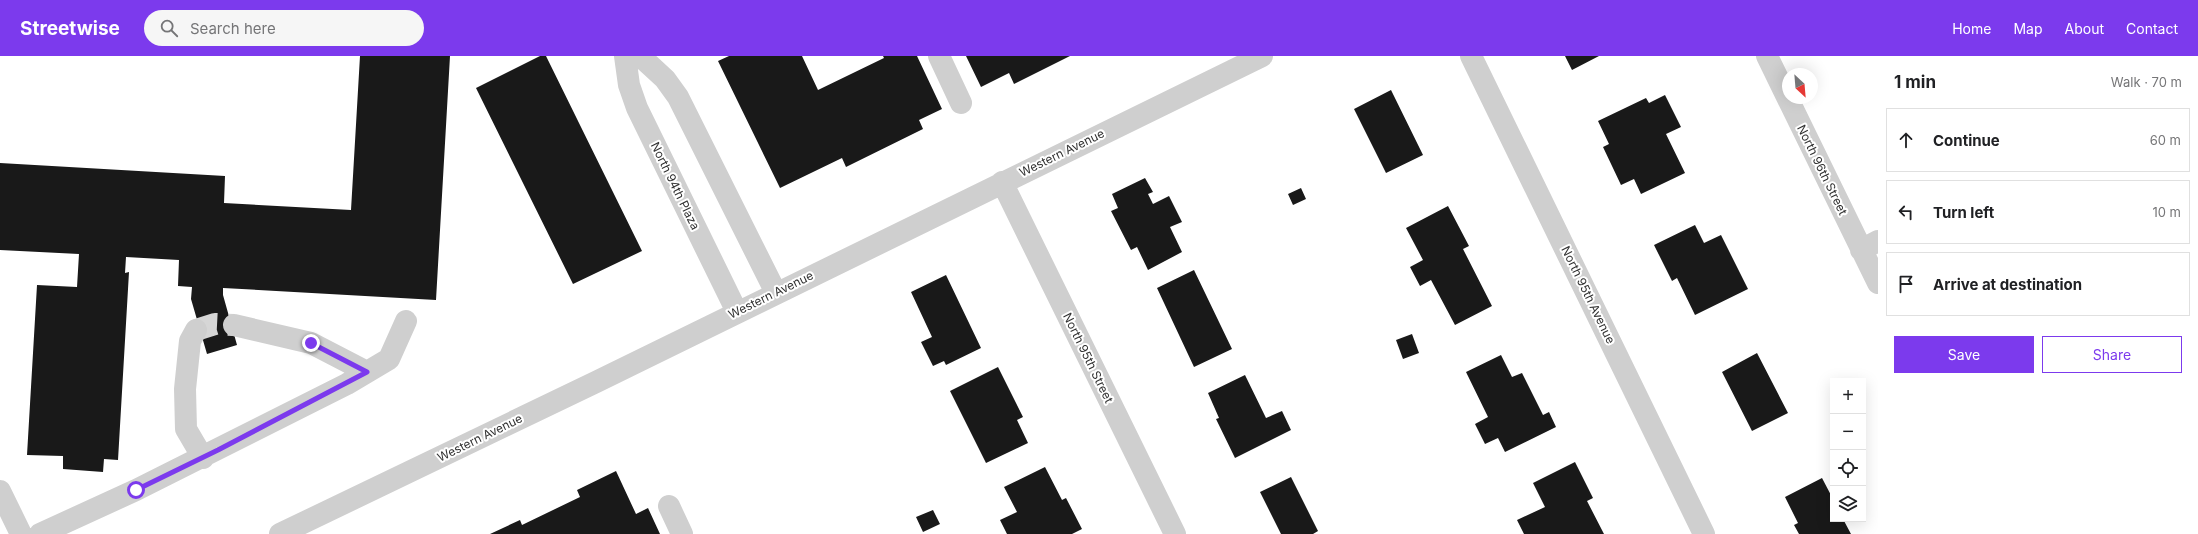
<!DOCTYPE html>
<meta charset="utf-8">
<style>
:root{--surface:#fff;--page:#f6f6f6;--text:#202124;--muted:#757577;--line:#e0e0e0;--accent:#7c3aed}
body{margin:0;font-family:Inter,sans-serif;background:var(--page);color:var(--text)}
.controls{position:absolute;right:12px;bottom:12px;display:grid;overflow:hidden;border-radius:0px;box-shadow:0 4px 16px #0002}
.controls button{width:36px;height:36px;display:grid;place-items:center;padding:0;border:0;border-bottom:1px solid var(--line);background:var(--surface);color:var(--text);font:20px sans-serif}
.compass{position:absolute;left:1782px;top:12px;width:36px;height:36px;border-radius:50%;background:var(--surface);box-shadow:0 4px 16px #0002;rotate:154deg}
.stop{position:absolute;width:12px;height:12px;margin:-9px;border:3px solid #7c3aed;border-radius:50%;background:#fff}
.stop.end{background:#7c3aed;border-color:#fff;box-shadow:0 1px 4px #0008}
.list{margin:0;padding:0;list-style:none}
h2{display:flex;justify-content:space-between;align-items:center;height:52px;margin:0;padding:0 16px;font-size:17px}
h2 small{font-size:13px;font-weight:400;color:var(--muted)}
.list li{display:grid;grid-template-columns:26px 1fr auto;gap:12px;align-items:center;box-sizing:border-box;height:64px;margin:0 8px 8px;padding:0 8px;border:1px solid var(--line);border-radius:0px}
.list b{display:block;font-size:15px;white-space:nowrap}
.list em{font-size:13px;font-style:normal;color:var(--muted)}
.actions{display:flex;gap:8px;padding:12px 16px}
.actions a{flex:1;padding:9px 0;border:1px solid var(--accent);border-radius:0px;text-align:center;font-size:14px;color:var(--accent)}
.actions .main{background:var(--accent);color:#fff}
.icon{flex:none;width:22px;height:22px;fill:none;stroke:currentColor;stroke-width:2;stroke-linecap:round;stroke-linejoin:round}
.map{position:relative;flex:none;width:1878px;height:478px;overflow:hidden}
header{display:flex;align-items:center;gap:24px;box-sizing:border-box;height:56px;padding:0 20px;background:var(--accent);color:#fff}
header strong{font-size:19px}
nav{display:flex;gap:22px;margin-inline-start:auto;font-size:14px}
.search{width:280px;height:36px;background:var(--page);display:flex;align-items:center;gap:10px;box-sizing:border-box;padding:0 14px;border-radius:22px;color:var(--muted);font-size:15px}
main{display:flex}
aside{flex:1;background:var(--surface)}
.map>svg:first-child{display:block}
.building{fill:#191919}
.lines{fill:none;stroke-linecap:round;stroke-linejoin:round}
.minor-tunnel{stroke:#d6d6d6;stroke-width:22;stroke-dasharray:22 11;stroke-linecap:butt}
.minor{stroke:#cfcfcf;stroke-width:22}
.route{stroke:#7c3aed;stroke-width:5}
.labels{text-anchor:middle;stroke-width:4;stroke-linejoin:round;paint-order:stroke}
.street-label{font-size:12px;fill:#323232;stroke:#fff}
</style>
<header>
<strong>Streetwise</strong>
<div class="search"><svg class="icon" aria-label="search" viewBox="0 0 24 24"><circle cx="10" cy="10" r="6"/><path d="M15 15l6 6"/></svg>Search here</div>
<nav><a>Home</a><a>Map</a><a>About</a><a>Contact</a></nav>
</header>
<main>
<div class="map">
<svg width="1878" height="478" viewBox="0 0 1878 478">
<rect width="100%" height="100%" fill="#fff"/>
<path class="building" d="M360 0H450L436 244 223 232V239L237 289 207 298 191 243 192 231 178 230 179 204 126 201 125 217 129 216 118 404 104 403 103 416 63 413V400L27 399 37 229 77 231 79 198 0 194V107L225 120 224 147 351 154Z
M540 0H546L642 195 573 228 476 32Z
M729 0H802L818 34 884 2 883 0H917L942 53 919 64 923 73 846 111 842 102 780 132 718 5Z
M966 0H1070L1014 28 1009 17 981 31Z
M1565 0H1599L1572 14Z
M1391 34 1423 99 1386 117 1354 53Z
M1665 39 1681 71 1666 78 1685 117 1641 138 1634 123 1621 129 1603 91 1609 88 1598 65 1646 42 1649 47Z
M1145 122 1153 136 1148 138 1153 148 1169 140 1182 166 1170 171 1182 196 1148 214 1137 191 1131 194 1111 155 1118 152 1112 138Z
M1301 132 1306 143 1293 149 1288 138Z
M1448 150 1469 190 1463 193 1492 250 1455 269 1431 224 1420 230 1410 211 1423 204 1406 172Z
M1695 169 1704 187 1721 179 1748 233 1695 259 1677 222 1672 225 1654 189Z
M1194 214 1232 293 1194 311 1157 232Z
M946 219 981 292 946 309 944 305 933 310 921 286 932 281 911 236Z
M1412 278 1419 297 1403 303 1396 284Z
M1757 297 1788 357 1752 375 1722 316Z
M1501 299 1512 321 1522 317 1543 359 1549 356 1556 371 1505 396 1498 382 1485 388 1475 368 1488 361 1466 316Z
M998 311 1023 361 1017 364 1028 387 986 407 950 335Z
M1245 319 1266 362 1282 355 1291 374 1235 402 1216 363 1219 362 1208 337Z
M1575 406 1593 442 1587 445 1604 478H1524L1517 464 1545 451 1533 427Z
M1045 411 1062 444 1066 442 1082 473 1072 478H1007L1000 464 1017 456 1004 431Z
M616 415 636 458 648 452 660 478H490L520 464 522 469 580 441 577 434Z
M1291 421 1318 475 1313 478H1281L1260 436Z
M1822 422 1833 443V463H1843L1851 478H1799L1794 469 1798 467 1785 441Z
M933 454 940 468 923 476 916 461Z"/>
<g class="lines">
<path class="minor-tunnel" d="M196 274 215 268 234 269"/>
<path class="minor" d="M625 0 629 29 637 52 737 256
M640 0 665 23 678 41 776 237
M939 0 961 47
M1471 0 1704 478
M1767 0 1878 227
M1002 126 1175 478
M1861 194 1878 185
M234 269 311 287 367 316
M196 274 190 285 185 333 186 373 203 402
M0 435 21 478
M669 450 682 478
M40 478 136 434 347 328 389 303 406 265
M280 478 596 326 1262 0"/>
</g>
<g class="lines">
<path class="route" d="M136 434 218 394 367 316 311 287"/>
</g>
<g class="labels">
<g class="street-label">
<text transform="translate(1062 97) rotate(-26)" y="4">Western Avenue</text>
<text transform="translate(1822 114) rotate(64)" y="4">North 96th Street</text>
<text transform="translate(675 130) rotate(64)" y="4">North 94th Plaza</text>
<text transform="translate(771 239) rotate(-26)" y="4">Western Avenue</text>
<text transform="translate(1588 239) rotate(64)" y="4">North 95th Avenue</text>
<text transform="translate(1088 302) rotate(64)" y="4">North 95th Street</text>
<text transform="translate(480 382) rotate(-26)" y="4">Western Avenue</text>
</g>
</g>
</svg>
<div class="controls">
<button>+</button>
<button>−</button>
<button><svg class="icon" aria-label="locate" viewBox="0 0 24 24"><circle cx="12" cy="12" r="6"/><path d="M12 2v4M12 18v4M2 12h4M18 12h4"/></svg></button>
<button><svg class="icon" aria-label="layers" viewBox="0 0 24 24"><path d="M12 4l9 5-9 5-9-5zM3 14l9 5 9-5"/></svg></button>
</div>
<svg class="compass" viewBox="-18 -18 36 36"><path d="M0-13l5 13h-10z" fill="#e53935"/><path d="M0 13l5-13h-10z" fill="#757577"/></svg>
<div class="stop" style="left:136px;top:434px"></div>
<div class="stop end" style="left:311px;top:287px"></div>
</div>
<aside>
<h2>1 min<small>Walk · 70 m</small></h2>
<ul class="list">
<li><svg class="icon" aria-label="ahead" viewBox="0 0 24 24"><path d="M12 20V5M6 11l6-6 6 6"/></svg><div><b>Continue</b></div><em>60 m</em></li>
<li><svg class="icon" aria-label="left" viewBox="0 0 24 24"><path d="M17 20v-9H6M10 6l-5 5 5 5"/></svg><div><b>Turn left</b></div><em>10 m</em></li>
<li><svg class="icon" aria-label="arrive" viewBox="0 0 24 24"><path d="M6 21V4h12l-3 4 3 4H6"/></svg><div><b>Arrive at destination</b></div></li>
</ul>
<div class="actions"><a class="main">Save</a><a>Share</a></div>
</aside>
</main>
